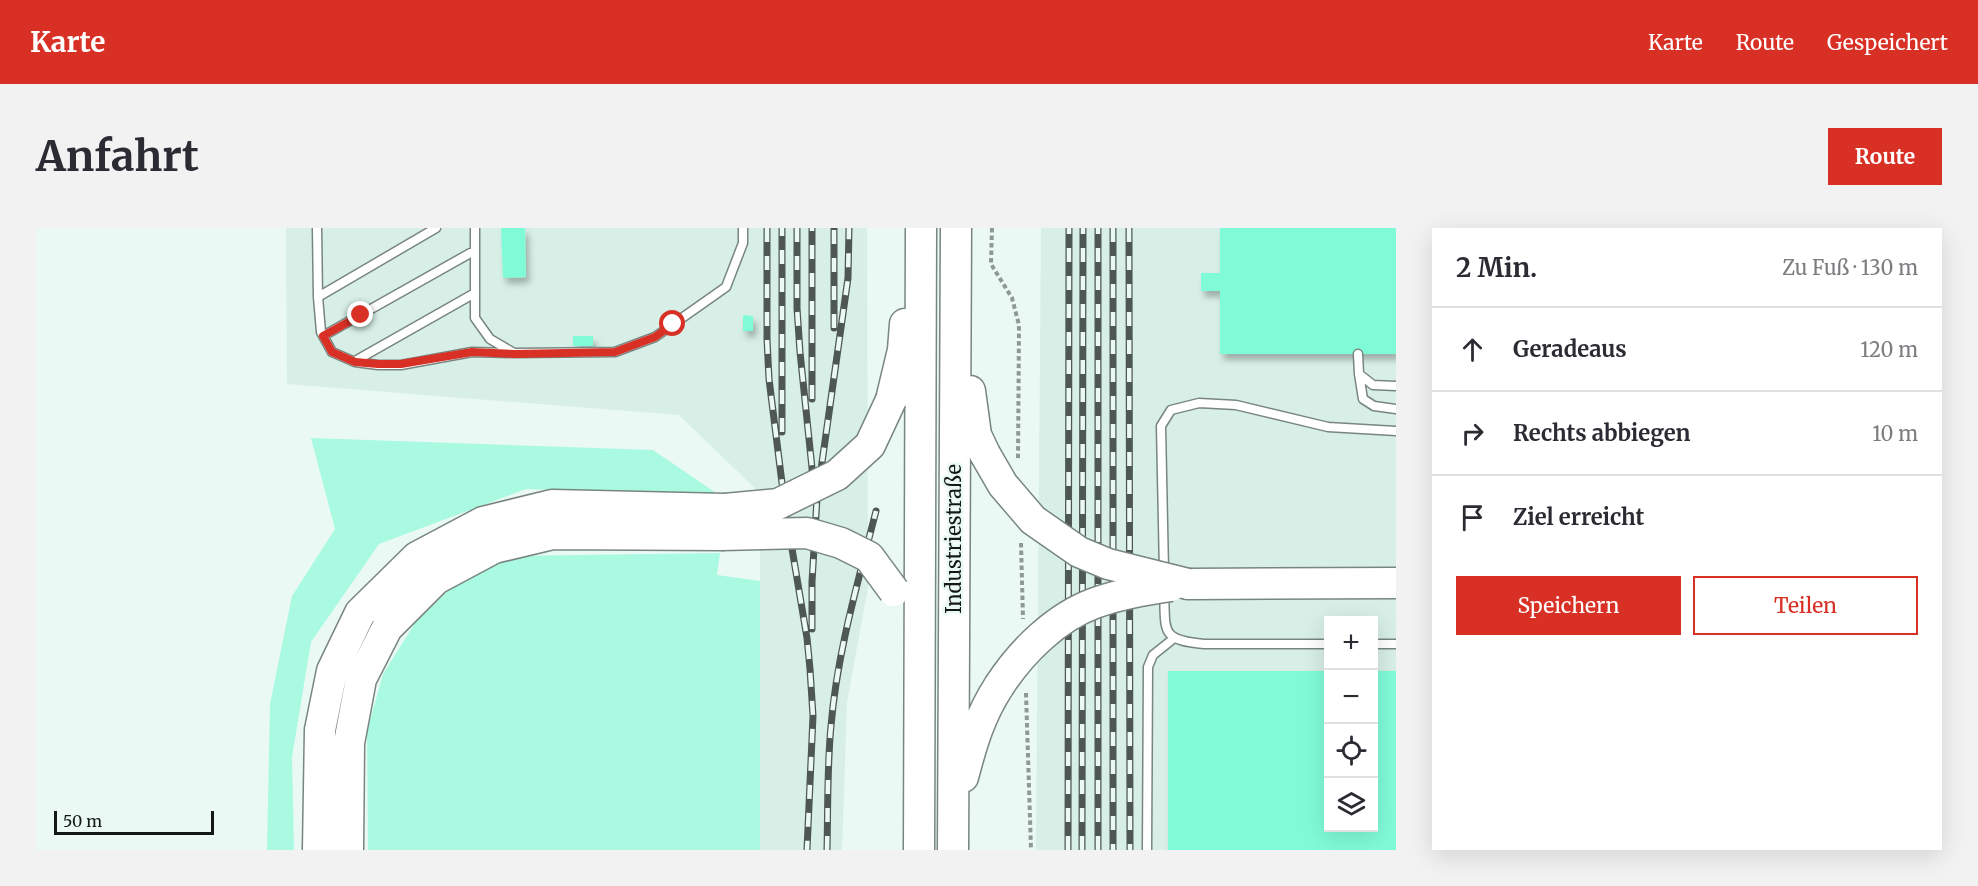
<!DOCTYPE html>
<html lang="de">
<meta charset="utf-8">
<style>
:root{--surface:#fff;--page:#f2f2f3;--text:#2b2b33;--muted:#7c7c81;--line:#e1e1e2;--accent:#d93025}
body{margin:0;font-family:Merriweather,serif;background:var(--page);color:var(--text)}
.controls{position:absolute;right:18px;bottom:18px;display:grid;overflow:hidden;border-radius:0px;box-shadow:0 6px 24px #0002}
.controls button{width:54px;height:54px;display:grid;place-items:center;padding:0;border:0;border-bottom:2px solid var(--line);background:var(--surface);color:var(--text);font:30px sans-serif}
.scale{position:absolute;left:18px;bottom:15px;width:160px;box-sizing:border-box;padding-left:6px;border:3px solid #141917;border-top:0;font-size:16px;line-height:21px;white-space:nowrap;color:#141917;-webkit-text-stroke:4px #eaf9f4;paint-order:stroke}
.stop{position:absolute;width:18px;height:18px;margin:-14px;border:4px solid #d93025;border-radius:50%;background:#fff}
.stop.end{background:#d93025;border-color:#fff;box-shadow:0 2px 6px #0008}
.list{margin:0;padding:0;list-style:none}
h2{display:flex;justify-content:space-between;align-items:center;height:78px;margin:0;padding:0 24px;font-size:26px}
h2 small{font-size:20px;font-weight:400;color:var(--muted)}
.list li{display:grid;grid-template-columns:39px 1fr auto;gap:18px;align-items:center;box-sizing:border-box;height:84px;padding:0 24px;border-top:2px solid var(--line)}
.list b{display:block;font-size:22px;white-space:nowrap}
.list em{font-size:20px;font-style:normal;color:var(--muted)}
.actions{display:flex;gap:12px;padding:18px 24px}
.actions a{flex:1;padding:14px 0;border:2px solid var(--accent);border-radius:0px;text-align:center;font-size:21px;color:var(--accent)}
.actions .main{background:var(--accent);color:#fff}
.icon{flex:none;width:33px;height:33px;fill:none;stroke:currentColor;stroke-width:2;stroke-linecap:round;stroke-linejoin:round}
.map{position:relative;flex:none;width:1360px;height:622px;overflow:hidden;border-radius:0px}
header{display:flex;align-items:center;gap:36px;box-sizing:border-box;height:84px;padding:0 30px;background:var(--accent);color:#fff}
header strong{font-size:28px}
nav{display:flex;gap:33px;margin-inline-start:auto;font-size:21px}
.intro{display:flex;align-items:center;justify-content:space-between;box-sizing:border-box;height:144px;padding:0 36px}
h1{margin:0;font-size:42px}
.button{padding:15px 27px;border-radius:0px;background:var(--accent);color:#fff;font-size:21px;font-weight:700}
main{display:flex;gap:36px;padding:0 36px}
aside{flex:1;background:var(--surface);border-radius:0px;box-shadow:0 6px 24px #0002}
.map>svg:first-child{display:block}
.built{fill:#d7efe6;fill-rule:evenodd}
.green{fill:#a9fae1}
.building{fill:#80fbd8;filter:url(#shadow)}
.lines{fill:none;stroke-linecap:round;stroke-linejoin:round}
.lane-casing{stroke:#788581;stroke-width:11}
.highway-casing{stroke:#788581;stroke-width:33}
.path{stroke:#8e9995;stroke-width:4;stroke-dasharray:4.5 3;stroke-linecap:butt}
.lane{stroke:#fff;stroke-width:8}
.highway{stroke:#fff;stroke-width:30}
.rail-casing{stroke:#4f5754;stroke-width:7}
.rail{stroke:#eaf9f4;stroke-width:4.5;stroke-dasharray:14;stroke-linecap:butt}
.highway-bridge-casing{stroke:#788581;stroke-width:33;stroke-linecap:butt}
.highway-bridge{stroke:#fff;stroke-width:30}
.route{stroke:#d93025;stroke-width:8}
.labels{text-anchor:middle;stroke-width:5;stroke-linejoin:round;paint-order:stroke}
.street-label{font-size:20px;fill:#141917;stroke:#eaf9f4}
</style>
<header>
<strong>Karte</strong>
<nav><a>Karte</a><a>Route</a><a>Gespeichert</a></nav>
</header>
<div class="intro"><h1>Anfahrt</h1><a class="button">Route</a></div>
<main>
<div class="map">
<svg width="1360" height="622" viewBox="0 0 1360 622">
<defs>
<filter id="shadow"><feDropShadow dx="3.5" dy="6" stdDeviation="3" flood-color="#0004"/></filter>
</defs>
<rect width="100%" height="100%" fill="#eaf9f4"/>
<path class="built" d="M250 0H831L832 359 811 474 806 622H724V265L643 187 251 156Z
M1005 0H1360V622H1000ZM1292 392H1338V600H1292Z"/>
<path class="green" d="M275 210 617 222 683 267 490 261 343 316 275 414 256 529 258 622H231L234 476 256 368 299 301Z
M684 325 681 347 724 353V622H332L331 503 347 446 379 395 418 357 472 328Z"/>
<path class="building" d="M465 0H489L490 49 467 50Z
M1184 0H1360V126H1184V63H1165V45H1184Z
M707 87 717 88V103H707Z
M537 108H557V118H537Z
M1132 443H1292V600H1338V443H1360V622H1132Z"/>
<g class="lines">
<g class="lane-casing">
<path id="lane" d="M281 0 282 69 285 104 296 124 319 134 342 137H365L436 124 479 125 579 124 619 109 690 59 707 15V0
M439 0V90L454 111 478 125
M282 69 400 0
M287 108 438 23
M1322 126 1323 146 1337 157 1360 158
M319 133 439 65
M1323 146 1327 171 1338 178 1360 181
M1128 344 1125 198 1135 182 1163 175 1200 177 1292 199 1360 203
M1128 363C1130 403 1123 412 1168 416H1292
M1338 416H1360
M1111 622 1112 439 1117 427 1137 411"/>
</g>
<g class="highway-casing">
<path id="highway" d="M934 163 940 207 949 226
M855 172 867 122 869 96
M1152 356 1360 355
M927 549C936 515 944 487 963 458
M282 622 284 502 296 443 324 385 381 329 447 294 516 277 689 281
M312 622 313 515 325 451 351 400 400 351 458 320 517 306 685 307
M883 622 885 0
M917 622 920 0"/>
</g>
<path class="path" d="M956 0 955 36 976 70 983 97 982 232
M985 315 987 391
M990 465 995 622"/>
<use href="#lane" class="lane"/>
<use href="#highway" class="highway"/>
<g class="rail-casing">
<path id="rail" d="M731 0V111L733 151 749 279 771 410 774 441 777 488 771 622
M761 0V80L764 124 776 240V258
M1077 0V622
M1093 0 1094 622
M798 100V0
M776 171V0
M746 204V0
M776 401V354L781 270 812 50 813 0
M791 622C792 581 791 539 795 498 801 425 822 354 840 283
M1032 622 1033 0
M1046 622 1047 0
M1062 622V0"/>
</g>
<use href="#rail" class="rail"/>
<g class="highway-bridge-casing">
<path id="highway-bridge" d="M949 226 967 257 997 292 1043 324 1072 336 1152 356
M689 281 742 276 801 247 834 217 855 172
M685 307 771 305 805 315 833 329 858 363
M963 458C985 424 1020 389 1059 375 1084 366 1109 362 1135 358"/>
</g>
<use href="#highway-bridge" class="highway-bridge"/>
</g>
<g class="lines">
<path class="route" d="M325 87 287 108 296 124 319 134 342 136H365L436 124 479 126 579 124 619 109 637 96"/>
</g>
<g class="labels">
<g class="street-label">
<text transform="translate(918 311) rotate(-90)" y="7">Industriestraße</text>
</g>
</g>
</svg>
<div class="controls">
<button>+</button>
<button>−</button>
<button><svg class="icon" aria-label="locate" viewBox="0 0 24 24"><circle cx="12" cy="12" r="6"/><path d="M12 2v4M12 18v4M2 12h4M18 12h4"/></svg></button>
<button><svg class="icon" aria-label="layers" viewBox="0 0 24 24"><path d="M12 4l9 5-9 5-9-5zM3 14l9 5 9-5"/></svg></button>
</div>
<div class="scale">50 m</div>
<div class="stop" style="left:637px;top:96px"></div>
<div class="stop end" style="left:325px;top:87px"></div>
</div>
<aside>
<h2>2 Min.<small>Zu Fuß · 130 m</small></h2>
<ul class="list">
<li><svg class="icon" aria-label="ahead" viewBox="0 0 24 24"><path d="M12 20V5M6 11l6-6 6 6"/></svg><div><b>Geradeaus</b></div><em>120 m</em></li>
<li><svg class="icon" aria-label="right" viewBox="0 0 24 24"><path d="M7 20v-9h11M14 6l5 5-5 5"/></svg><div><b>Rechts abbiegen</b></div><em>10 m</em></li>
<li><svg class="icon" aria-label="arrive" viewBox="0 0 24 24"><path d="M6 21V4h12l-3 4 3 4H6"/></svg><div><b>Ziel erreicht</b></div></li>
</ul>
<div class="actions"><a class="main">Speichern</a><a>Teilen</a></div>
</aside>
</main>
